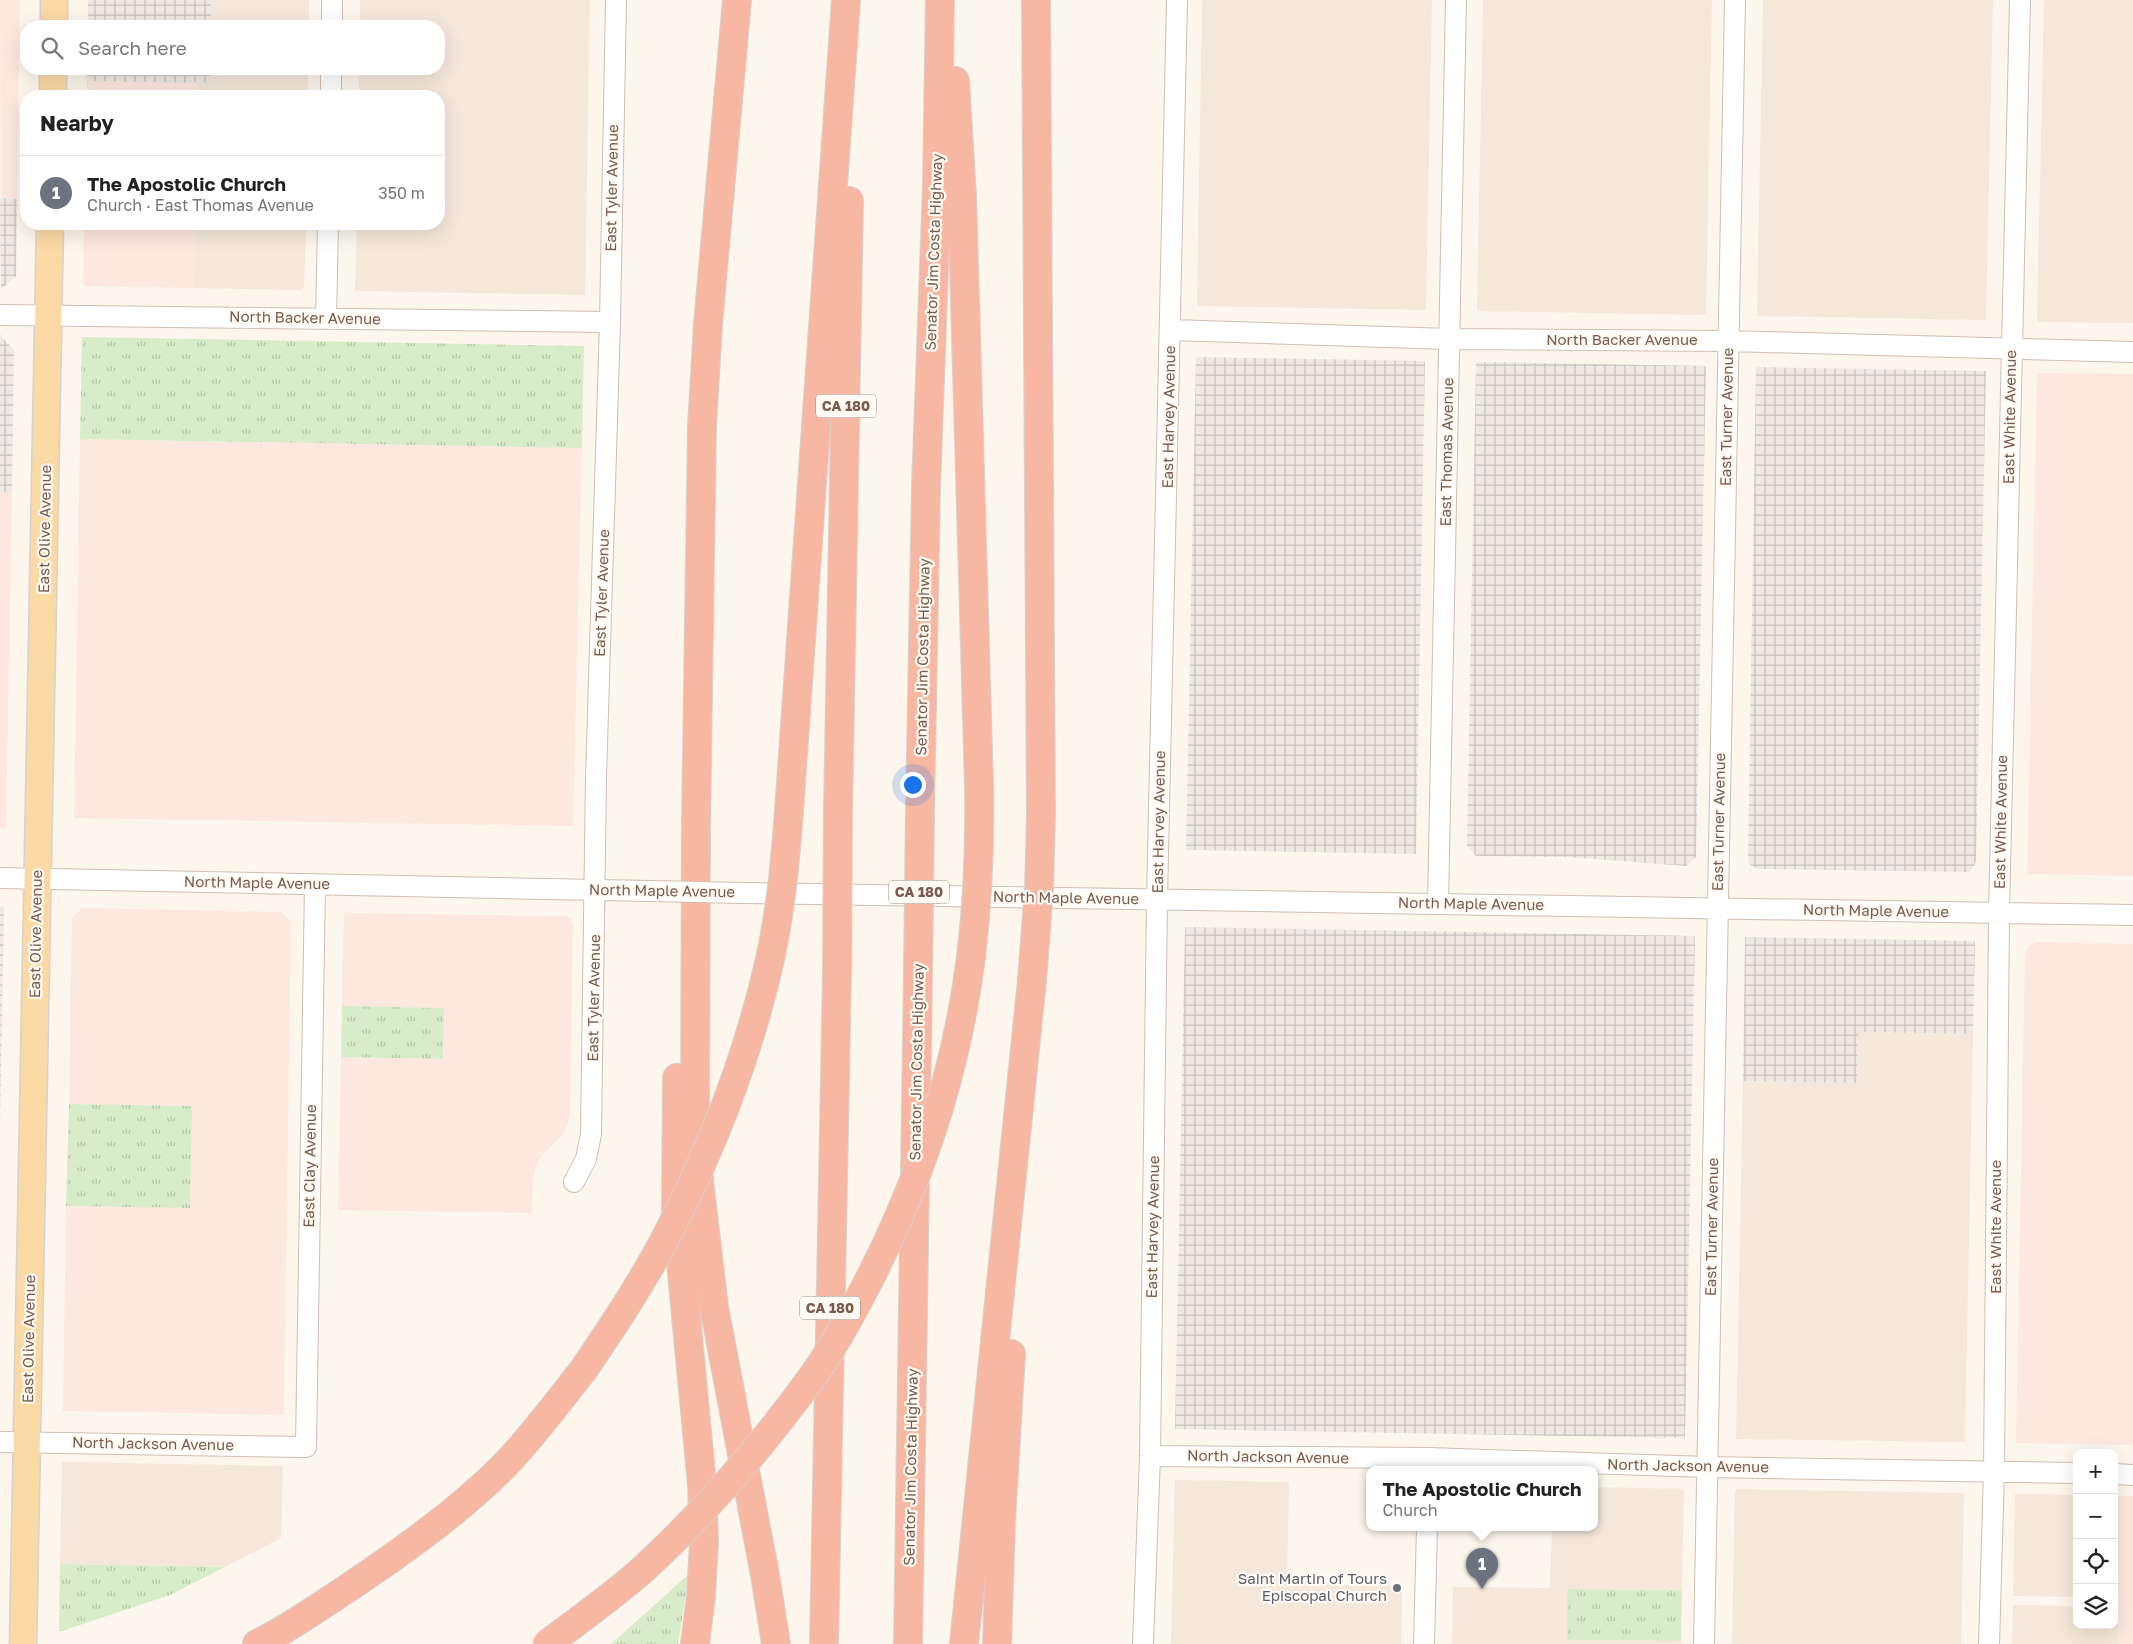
<!DOCTYPE html>
<meta charset="utf-8">
<style>
:root{--surface:#fff;--page:#f6f6f6;--text:#222;--muted:#767676;--line:#e0e0e0;--accent:#ea580c}
body{margin:0;font-family:"Golos Text",sans-serif;background:var(--page);color:var(--text)}
.controls{position:absolute;right:15px;bottom:15px;display:grid;overflow:hidden;border-radius:10px;box-shadow:0 5px 20px #0002}
.controls button{width:45px;height:45px;display:grid;place-items:center;padding:0;border:0;border-bottom:1px solid var(--line);background:var(--surface);color:var(--text);font:25px sans-serif}
.you{position:absolute;left:912px;top:784px;width:18px;height:18px;margin:-12px;border:4px solid #fff;border-radius:50%;background:#1a73e8;box-shadow:0 0 0 8px #1a73e833}
.badge{display:grid;place-items:center;width:32px;height:32px;border-radius:50%;background:var(--accent);color:#fff;font-size:16px;font-weight:700}
.pin{position:absolute;translate:-50% -41px;filter:drop-shadow(0 1px 2px #0008)}
.pin::after{content:'';position:absolute;top:26px;width:18px;height:15px;background:inherit;clip-path:polygon(0 0,100% 0,50% 100%)}
.popup{position:absolute;left:1366px;top:1466px;width:232px;height:65px;box-sizing:border-box;display:grid;place-content:center;border-radius:10px;background:var(--surface);filter:drop-shadow(0 1px 4px #0005);font-size:16px;white-space:nowrap;color:var(--muted)}
.popup b{font-size:19px;color:var(--text)}
.popup::after{content:'';position:absolute;left:50%;top:100%;margin-left:-10px;border:10px solid transparent;border-top-color:var(--surface)}
.list{margin:0;padding:0;list-style:none}
h2{display:flex;justify-content:space-between;align-items:center;height:65px;margin:0;padding:0 20px;font-size:21px}
h2 small{font-size:16px;font-weight:400;color:var(--muted)}
.list li{display:grid;grid-template-columns:32px 1fr auto;gap:15px;align-items:center;box-sizing:border-box;height:75px;padding:0 20px;border-top:1px solid var(--line)}
.list b{display:block;font-size:19px;white-space:nowrap}
.list p{margin:0;font-size:16px;white-space:nowrap;color:var(--muted)}
.list em{font-size:16px;font-style:normal;color:var(--muted)}
.icon{flex:none;width:28px;height:28px;fill:none;stroke:currentColor;stroke-width:2;stroke-linecap:round;stroke-linejoin:round}
.map{position:relative;flex:none;width:2133px;height:1644px;overflow:hidden}
.search{position:absolute;background:var(--surface);box-shadow:0 5px 20px #0002;left:20px;top:20px;width:425px;height:55px;display:flex;align-items:center;gap:12px;box-sizing:border-box;padding:0 18px;border-radius:20px;color:var(--muted);font-size:19px}
.panel{position:absolute;background:var(--surface);box-shadow:0 5px 20px #0002;left:20px;top:90px;width:425px;height:140px;border-radius:20px}
.map>svg:first-child{display:block}
.residential{fill:#f5e8da}
.commercial{fill:#fde8e0}
.industrial{fill:url(#industrial-grid)}
.grass{fill:url(#grass-tufts)}
.lines{fill:none;stroke-linecap:round;stroke-linejoin:round}
.minor-casing{stroke:#d1beb0;stroke-width:22}
.major-casing{stroke:#dad1cd;stroke-width:29}
.highway-casing{stroke:#dad1cd;stroke-width:30}
.minor{stroke:#fff;stroke-width:20}
.major{stroke:#fbd9a5;stroke-width:26}
.highway{stroke:#f7b7a3;stroke-width:28}
.minor-bridge-casing{stroke:#d1beb0;stroke-width:22;stroke-linecap:butt}
.highway-bridge-casing{stroke:#dad1cd;stroke-width:30;stroke-linecap:butt}
.minor-bridge{stroke:#fff;stroke-width:20}
.highway-bridge{stroke:#f7b7a3;stroke-width:28}
.worship-dot{fill:#6b7280;stroke:#fffaf3;stroke-width:2}
.labels{text-anchor:middle;stroke-width:4.5;stroke-linejoin:round;paint-order:stroke}
.shield{fill:#fffaf3;stroke:#a28b7f;stroke-width:1}
.shield-label{font-size:14px;font-weight:bold;fill:#7a5c4d}
.street-label{font-size:15px;fill:#7a5c4d;stroke:#fffaf3}
.worship-label{font-size:15px;fill:#5b616d;stroke:#fffaf3;text-anchor:end}
</style>
<div class="map">
<svg width="2133" height="1644" viewBox="0 0 2133 1644">
<defs>
<pattern id="industrial-grid" width="8" height="8" patternUnits="userSpaceOnUse" patternTransform="scale(1.25)"><rect width="8" height="8" fill="#efe9e4"/><path d="M0 4h8M4 0v8" fill="none" stroke="#c7c0bb"/></pattern>
<pattern id="grass-tufts" width="24" height="20" patternUnits="userSpaceOnUse" patternTransform="scale(1.25)"><rect width="24" height="20" fill="#d8ecc9"/><path d="M3 7l-1-3M5 7V3M7 7l1-3M15 17l-1-3M17 17v-4M19 17l1-3" fill="none" stroke="#b4c2a5"/></pattern>
</defs>
<rect width="100%" height="100%" fill="#fdf6ec"/>
<path class="residential" d="M211 0H309V26H211Z
M360 0H590L585 295 355 291 357 224H439V96H359V69H439V26H360Z
M1202 0H1432L1426 310 1197 306Z
M1483 0H1712L1706 315 1477 311Z
M1763 0H1993L1986 320 1757 316Z
M2044 0H2133V323L2037 322Z
M210 69H308V96H197V82L210 83Z
M195 224H306L304 286 301 290 194 288Z
M1858 1032 1973 1034 1965 1442 1736 1439 1743 1081 1857 1083Z
M62 1462 283 1466 281 1538 225 1567 60 1564Z
M1175 1480 1289 1482 1287 1584 1402 1586 1401 1644H1171Z
M1595 1487 1684 1489 1682 1590 1568 1589 1567 1640 1681 1641V1644H1452L1453 1587 1550 1588 1552 1528H1594Z
M1737 1489 1964 1493 1961 1644H1732L1735 1492Z
M2015 1494 2077 1495V1597L2013 1596Z
M2114 1496H2121L2119 1598H2114Z
M2013 1605 2077 1606V1625H2114V1606H2119L2118 1644H2012Z"/>
<path class="commercial" d="M0 0H20L16 276 1 289Z
M87 81 197 82V96H87Z
M84 224H195L194 288 83 286Z
M2037 373 2133 374V876L2027 874Z
M80 439 582 448 573 826 74 818Z
M0 492 12 493 6 828H0Z
M82 908 281 912 291 922 284 1415 63 1411 66 1206 190 1207 191 1106 69 1104 72 918Z
M344 913 566 916 571 919 573 925 570 1112 568 1123 563 1134 543 1154 536 1166 533 1179 532 1213 338 1210 341 1057 443 1059 444 1008 342 1006Z
M2038 942 2133 944V1445L2016 1443 2025 954 2030 945Z
M2121 1496H2133V1644H2118Z"/>
<path class="industrial" d="M88 0H211V26H88Z
M87 69H210V83L87 81Z
M0 198 17 199 16 276 1 289Z
M0 335 14 350 12 493 0 492Z
M1196 357 1425 361 1416 854 1186 850Z
M1476 362 1706 366 1696 857 1686 866 1568 857 1476 856 1467 846Z
M1756 367 1986 371 1976 861 1973 868 1968 872 1759 869 1750 865 1748 861Z
M0 907H4L0 1131Z
M1185 927 1695 936 1685 1438 1175 1429Z
M1745 937 1975 941 1973 1034 1858 1032 1857 1083 1743 1081Z"/>
<path class="grass" d="M82 337 584 346 582 448 80 439Z
M342 1006 444 1008 443 1059 341 1057Z
M69 1104 192 1106 190 1208 66 1206Z
M60 1564 225 1567 170 1595 59 1632Z
M689 1574 678 1644H611Z
M1567 1589 1682 1590 1681 1641 1567 1640Z"/>
<g class="lines">
<g class="minor-casing">
<path id="minor" d="M332 26V0
M331 96V69
M0 315 610 322
M326 318 328 224
M1171 330 1449 339 1729 341 2133 352
M0 878 650 891
M745 893 2133 915
M1438 904 1456 0
M574 1182 586 1159 591 1134 596 777 610 322 616 0
M0 1442 306 1447 315 884
M1150 1456 1428 1458 1707 1467 2077 1473
M2114 1474 2133 1475
M1143 1644 1150 1456 1157 899 1177 0
M1424 1644 1427 1528
M1704 1644 1735 0
M1989 1644 1994 1471 1999 913 2020 0"/>
</g>
<g class="major-casing">
<path id="major" d="M54 26V0
M53 96V69
M23 1644 50 224"/>
</g>
<g class="highway-casing">
<path id="highway" d="M737 0 708 324 702 426 696 824 695 1107 698 1172 714 1307 765 1575 776 1644
M1036 0 1041 815
M955 81 962 196 979 786
M920 810 926 487 937 185 940 0
M789 811 846 0
M838 812 849 201
M677 1078 676 1210 702 1485 704 1542 701 1596 695 1644
M257 1644C288 1629 316 1609 345 1590 400 1553 457 1513 504 1466 533 1436 558 1402 584 1369
M824 1644 837 973
M908 1644 918 974
M964 1644 1032 980
M997 1644 1001 1520 1011 1354"/>
</g>
<use href="#minor" class="minor"/>
<use href="#major" class="major"/>
<use href="#highway" class="highway"/>
<g class="minor-bridge-casing">
<path id="minor-bridge" d="M650 891 745 893"/>
</g>
<g class="highway-bridge-casing">
<path id="highway-bridge" d="M837 973 838 812
M918 974 920 810
M1032 980 1039 889 1041 815
M584 1369C613 1326 642 1283 666 1237 710 1153 745 1064 767 972 780 919 785 865 789 811
M547 1644C578 1621 610 1598 639 1573 705 1513 763 1445 815 1373 835 1345 852 1313 868 1282 920 1181 957 1070 971 957 978 900 980 844 979 786"/>
</g>
<use href="#minor-bridge" class="minor-bridge"/>
<use href="#highway-bridge" class="highway-bridge"/>
</g>
<circle class="worship-dot" cx="1397" cy="1588" r="5"/>
<g class="labels">
<g class="shield">
<rect x="816" y="394.5" width="60" height="23" rx="4"/>
<rect x="889" y="880.5" width="60" height="23" rx="4"/>
<rect x="800" y="1296.5" width="60" height="23" rx="4"/>
</g>
<g class="shield-label">
<text x="846" y="411">CA 180</text>
<text x="919" y="897">CA 180</text>
<text x="830" y="1313">CA 180</text>
</g>
<g class="street-label">
<text transform="translate(612 188) rotate(-89)" y="5">East Tyler Avenue</text>
<text transform="translate(934 252) rotate(-88)" y="5">Senator Jim Costa Highway</text>
<text transform="translate(305 318) rotate(1)" y="5">North Backer Avenue</text>
<text x="1622" y="345">North Backer Avenue</text>
<text transform="translate(1169 417) rotate(-89)" y="5">East Harvey Avenue</text>
<text transform="translate(1727 417) rotate(-89)" y="5">East Turner Avenue</text>
<text transform="translate(2010 417) rotate(-89)" y="5">East White Avenue</text>
<text transform="translate(1447 452) rotate(-89)" y="5">East Thomas Avenue</text>
<text transform="translate(45 529) rotate(-89)" y="5">East Olive Avenue</text>
<text transform="translate(602 593) rotate(-88)" y="5">East Tyler Avenue</text>
<text transform="translate(923 657) rotate(-89)" y="5">Senator Jim Costa Highway</text>
<text transform="translate(1159 822) rotate(-89)" y="5">East Harvey Avenue</text>
<text transform="translate(1719 822) rotate(-89)" y="5">East Turner Avenue</text>
<text transform="translate(2001 822) rotate(-89)" y="5">East White Avenue</text>
<text transform="translate(257 883) rotate(1)" y="5">North Maple Avenue</text>
<text transform="translate(662 891) rotate(1)" y="5">North Maple Avenue</text>
<text transform="translate(1066 898) rotate(1)" y="5">North Maple Avenue</text>
<text transform="translate(1471 904) rotate(1)" y="5">North Maple Avenue</text>
<text transform="translate(1876 911) rotate(1)" y="5">North Maple Avenue</text>
<text transform="translate(36 934) rotate(-89)" y="5">East Olive Avenue</text>
<text transform="translate(594 998) rotate(-89)" y="5">East Tyler Avenue</text>
<text transform="translate(917 1062) rotate(-89)" y="5">Senator Jim Costa Highway</text>
<text transform="translate(310 1166) rotate(-89)" y="5">East Clay Avenue</text>
<text transform="translate(1153 1227) rotate(-89)" y="5">East Harvey Avenue</text>
<text transform="translate(1712 1227) rotate(-89)" y="5">East Turner Avenue</text>
<text transform="translate(1996 1227) rotate(-90)" y="5">East White Avenue</text>
<text transform="translate(29 1339) rotate(-89)" y="5">East Olive Avenue</text>
<text transform="translate(153 1444) rotate(1)" y="5">North Jackson Avenue</text>
<text transform="translate(1268 1457) rotate(1)" y="5">North Jackson Avenue</text>
<text transform="translate(1688 1466) rotate(1)" y="5">North Jackson Avenue</text>
<text transform="translate(911 1467) rotate(-89)" y="5">Senator Jim Costa Highway</text>
</g>
<g class="worship-label">
<text x="1387" y="1584">Saint Martin of Tours<tspan x="1387" dy="17">Episcopal Church</tspan></text>
</g>
</g>
</svg>
<div class="controls">
<button>+</button>
<button>−</button>
<button><svg class="icon" aria-label="locate" viewBox="0 0 24 24"><circle cx="12" cy="12" r="6"/><path d="M12 2v4M12 18v4M2 12h4M18 12h4"/></svg></button>
<button><svg class="icon" aria-label="layers" viewBox="0 0 24 24"><path d="M12 4l9 5-9 5-9-5zM3 14l9 5 9-5"/></svg></button>
</div>
<div class="you"></div>
<div class="pin badge" style="left:1482px;top:1589px;background:#6b7280">1</div>
<div class="popup"><b>The Apostolic Church</b>Church</div>
<div class="search"><svg class="icon" aria-label="search" viewBox="0 0 24 24"><circle cx="10" cy="10" r="6"/><path d="M15 15l6 6"/></svg>Search here</div>
<section class="panel">
<h2>Nearby<small></small></h2>
<ul class="list">
<li><span class="badge" style="background:#6b7280">1</span><div><b>The Apostolic Church</b><p>Church · East Thomas Avenue</p></div><em>350 m</em></li>
</ul>
</section>
</div>
